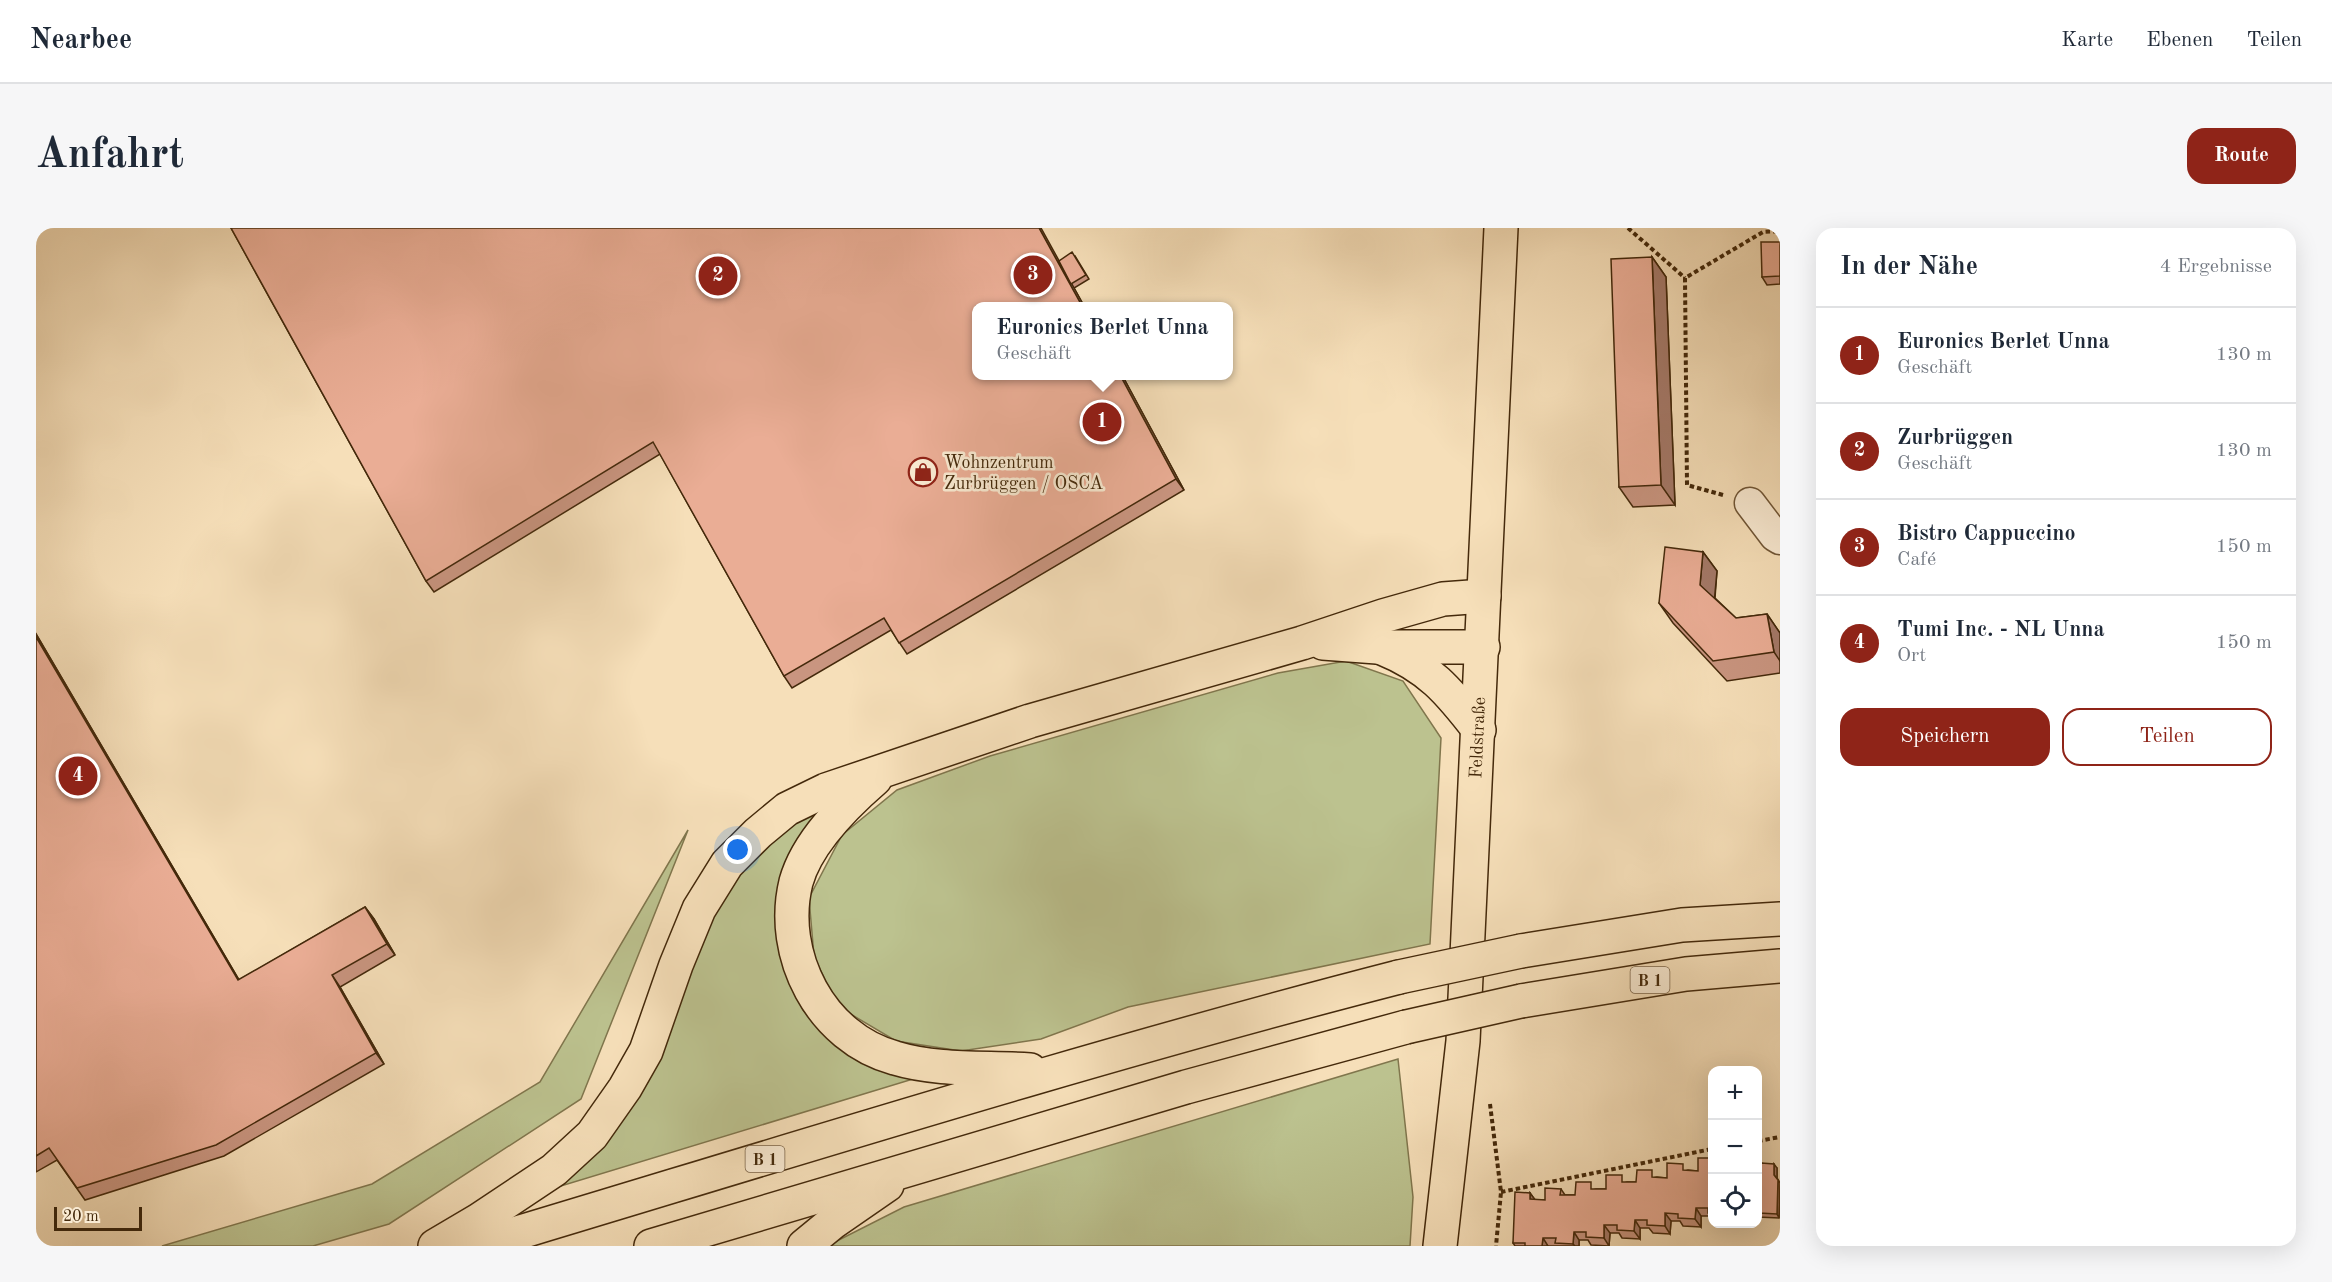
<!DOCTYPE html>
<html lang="de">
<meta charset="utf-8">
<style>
:root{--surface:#fff;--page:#f6f6f7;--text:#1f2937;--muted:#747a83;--line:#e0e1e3;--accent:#8f2418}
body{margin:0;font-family:"Old Standard TT",serif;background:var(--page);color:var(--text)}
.controls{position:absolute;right:18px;bottom:18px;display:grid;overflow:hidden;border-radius:12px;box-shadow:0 6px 24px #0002}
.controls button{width:54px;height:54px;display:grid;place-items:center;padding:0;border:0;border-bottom:2px solid var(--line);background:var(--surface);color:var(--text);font:30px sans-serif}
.scale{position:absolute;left:18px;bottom:15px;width:88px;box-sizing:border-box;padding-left:6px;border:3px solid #44290b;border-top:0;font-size:16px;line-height:21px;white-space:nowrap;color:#44290b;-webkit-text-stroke:4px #f9ead2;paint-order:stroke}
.you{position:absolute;left:702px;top:622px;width:21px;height:21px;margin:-15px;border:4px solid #fff;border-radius:50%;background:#1a73e8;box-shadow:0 0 0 9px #1a73e833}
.badge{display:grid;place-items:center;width:39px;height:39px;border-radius:50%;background:var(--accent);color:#fff;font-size:20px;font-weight:700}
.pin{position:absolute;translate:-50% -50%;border:3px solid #fff;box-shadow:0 2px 6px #0006}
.popup{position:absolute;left:936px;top:74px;width:261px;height:78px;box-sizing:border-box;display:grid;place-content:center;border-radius:12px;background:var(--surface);filter:drop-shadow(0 2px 4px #0005);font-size:20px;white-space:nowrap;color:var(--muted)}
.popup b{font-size:22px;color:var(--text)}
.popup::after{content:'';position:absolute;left:50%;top:100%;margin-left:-12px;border:12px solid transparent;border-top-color:var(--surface)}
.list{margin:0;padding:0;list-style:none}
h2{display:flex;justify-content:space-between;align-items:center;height:78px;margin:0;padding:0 24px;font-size:26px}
h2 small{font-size:20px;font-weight:400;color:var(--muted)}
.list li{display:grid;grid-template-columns:39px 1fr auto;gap:18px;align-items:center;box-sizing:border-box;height:96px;padding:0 24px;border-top:2px solid var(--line)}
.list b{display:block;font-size:22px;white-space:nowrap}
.list p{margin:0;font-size:20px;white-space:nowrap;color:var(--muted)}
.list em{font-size:20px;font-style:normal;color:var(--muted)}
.actions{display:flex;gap:12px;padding:18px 24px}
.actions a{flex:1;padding:14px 0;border:2px solid var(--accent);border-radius:18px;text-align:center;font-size:21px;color:var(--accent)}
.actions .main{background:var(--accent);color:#fff}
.icon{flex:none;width:33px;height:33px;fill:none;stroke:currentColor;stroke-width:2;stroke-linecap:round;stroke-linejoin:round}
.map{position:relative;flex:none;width:1744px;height:1018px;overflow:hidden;border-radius:18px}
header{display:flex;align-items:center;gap:36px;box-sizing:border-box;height:84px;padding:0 30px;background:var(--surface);border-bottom:2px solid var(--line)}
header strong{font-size:28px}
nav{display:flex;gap:33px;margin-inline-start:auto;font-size:21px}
.intro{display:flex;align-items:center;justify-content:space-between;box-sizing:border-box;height:144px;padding:0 36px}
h1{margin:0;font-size:42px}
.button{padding:15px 27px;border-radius:18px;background:var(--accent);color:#fff;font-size:21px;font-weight:700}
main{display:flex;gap:36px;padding:0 36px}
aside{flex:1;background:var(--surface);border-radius:18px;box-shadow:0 6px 24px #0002}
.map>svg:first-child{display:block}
.green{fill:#bcc28f;stroke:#80764d;stroke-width:1.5}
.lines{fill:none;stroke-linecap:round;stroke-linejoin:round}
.minor-casing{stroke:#705636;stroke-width:33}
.major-casing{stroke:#44290b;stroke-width:36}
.path{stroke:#44290b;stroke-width:4;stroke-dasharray:4.5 3;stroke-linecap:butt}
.minor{stroke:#f9ead2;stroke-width:30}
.major{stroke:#f6dfb9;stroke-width:33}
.major-bridge-casing{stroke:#44290b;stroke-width:36;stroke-linecap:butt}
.major-bridge{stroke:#f6dfb9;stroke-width:33}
.wall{fill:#c99580;stroke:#44290b;stroke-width:1.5}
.shaded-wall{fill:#a47968;stroke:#44290b;stroke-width:1.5}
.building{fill:#eaad95;stroke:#44290b;stroke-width:1.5}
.labels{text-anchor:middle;stroke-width:5;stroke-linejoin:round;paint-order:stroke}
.shield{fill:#f9ead2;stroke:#7a6347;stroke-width:1.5}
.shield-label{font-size:16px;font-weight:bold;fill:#44290b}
.poi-label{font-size:18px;fill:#44290b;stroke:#f9ead2;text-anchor:start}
.street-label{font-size:18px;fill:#44290b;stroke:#f9ead2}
</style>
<header>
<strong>Nearbee</strong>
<nav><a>Karte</a><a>Ebenen</a><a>Teilen</a></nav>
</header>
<div class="intro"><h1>Anfahrt</h1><a class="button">Route</a></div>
<main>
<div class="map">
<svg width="1744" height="1018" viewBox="0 0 1744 1018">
<rect width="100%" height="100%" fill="#f6dfb9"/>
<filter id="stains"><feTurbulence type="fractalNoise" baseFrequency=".00333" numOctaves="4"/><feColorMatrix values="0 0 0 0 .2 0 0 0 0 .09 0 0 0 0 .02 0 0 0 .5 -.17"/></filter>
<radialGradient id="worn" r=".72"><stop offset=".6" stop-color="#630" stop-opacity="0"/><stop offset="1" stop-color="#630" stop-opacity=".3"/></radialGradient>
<path class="green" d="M1310 433 1367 453 1405 510 1394 716 1092 779 1005 811 925 823 860 813 801 778 778 728 773 670 806 607 861 562 954 528 1242 445Z
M796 575 744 724 767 782 805 820 887 848 515 961 677 680 710 633 759 593Z
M652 602 545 871 353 996 277 1018H126L336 956 504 854Z
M1362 831 1377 969 1374 1018H791L868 979Z"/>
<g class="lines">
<g class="minor-casing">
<path id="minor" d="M1714 275 1739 308 1744 311"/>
</g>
<g class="major-casing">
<g id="major">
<path d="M1287 415 1341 419H1447"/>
<path d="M1346 420C1393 439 1413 463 1443 502"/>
<path d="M839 551C809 577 771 614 760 654 742 727 785 810 859 830 902 843 949 839 994 842"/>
<path d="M1485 723 1646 697 1744 691"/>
<path d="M1485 773 1650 746 1744 738"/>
<path d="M399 1018 443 992 518 942 556 907 589 860 610 823 640 737 663 681 691 636 722 605 751 581 790 562 994 493 1266 415 1347 388 1407 371 1448 368"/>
<path d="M438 1018C745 926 1052 829 1363 749"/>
<path d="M615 1018 1150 859 1370 799"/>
<path d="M768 1018 796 995 851 957"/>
<path id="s1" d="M1404 1018 1427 813 1465 0"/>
</g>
</g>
<path class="path" d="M1592 0 1649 50
M1687 267 1651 257 1649 50 1727 4 1744 3
M1454 876 1465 964 1460 1018
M1722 913 1744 909
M1465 964 1676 921"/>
<use href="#minor" class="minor"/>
<use href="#major" class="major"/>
<g class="major-bridge-casing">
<path id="major-bridge" d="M1363 749 1485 723
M1370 799 1485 773"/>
</g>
<use href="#major-bridge" class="major-bridge"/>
</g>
<path class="wall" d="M195 0 1023 33 1039 28 1053 51 1038 60 1048 78H940V147H1086L1148 262 871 426 855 402 756 460 748 448 624 226 398 364 390 353Z
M1744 14V56L1731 57 1726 49Z
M1616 29 1630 49 1639 277 1597 279 1583 259Z
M1667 324 1681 343 1679 370 1700 390 1731 386 1744 405V445L1691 453 1637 395 1623 375Z
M0 406 203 752 329 679 338 691 359 727 304 759 348 836 188 928 49 972 21 932 0 944Z
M1677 930V991L1674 988H1665V999L1647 998 1644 993H1635L1634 1006 1617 1005 1613 1000H1604V1011L1586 1010 1583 1005H1574L1573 1018 1555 1017 1552 1012H1543V1018H1479L1477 1015 1494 965 1499 972H1509L1525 961 1529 967H1539L1560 961H1570L1591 954H1600L1621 949 1631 950 1652 942 1662 943Z
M1722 932 1725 935 1741 940V950L1744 955 1743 990 1722 989Z"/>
<path class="shaded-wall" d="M1003 0H1005L1048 78H1046Z
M1616 29 1630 49 1639 277 1625 257Z
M1084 147H1086L1148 262 1140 251Z
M1667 324 1681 343 1678 376 1664 357Z
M1731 386 1744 405V433L1738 424Z
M0 406 210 764 202 752 0 409Z
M329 679 338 691 359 727 351 716Z
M296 747 304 759 348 836 340 825Z
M1722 932 1727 939 1723 985 1722 984Z
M1738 936 1741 940V951L1738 947Z
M1742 952 1744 955 1743 990 1741 986Z
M1494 965 1500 973 1494 971Z
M1660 980 1665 988V999L1659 991Z
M1629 985 1635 993 1634 1006 1629 998Z
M1599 992 1604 1000V1011L1598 1003Z
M1568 997 1574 1005 1573 1018 1568 1010Z
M1538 1004 1543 1012V1018H1539L1537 1016Z
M1507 1010 1512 1018H1506Z"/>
<path class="building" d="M195 0H1003L1046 78H940V147H1084L1140 251 863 415 848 390 748 448 617 214 390 353Z
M1725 14H1744V48L1726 49Z
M1036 24 1050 47 1035 56 1023 33Z
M1616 29 1625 257 1583 259 1575 31Z
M1629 319 1667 324 1664 357 1700 390 1731 386 1738 424 1677 433 1623 375Z
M0 409 202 752 329 679 351 716 296 747 340 825 180 917 41 960 13 920 0 928Z
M1662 930H1677V985H1672V980H1660L1659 991 1642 990V986L1629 985V998L1611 997V992H1599L1598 1003 1581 1002V997H1568V1010L1550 1009V1004H1538L1537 1016 1519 1015 1520 1010H1507L1506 1018H1489V1015H1477L1479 964 1494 965V971L1509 972V960L1525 961 1524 967H1539L1540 954H1555V961H1570V947H1586V954H1600L1601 942H1616V949L1631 950V935L1647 936V942L1662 943Z
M1725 935 1738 936V947L1742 952 1741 986 1723 985Z"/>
<defs>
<g id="shop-ring" transform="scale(1.5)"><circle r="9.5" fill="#f9ead2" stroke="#8f2418" stroke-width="1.5"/><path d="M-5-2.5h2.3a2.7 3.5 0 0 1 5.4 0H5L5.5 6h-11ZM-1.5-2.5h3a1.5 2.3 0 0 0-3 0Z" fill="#8f2418"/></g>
</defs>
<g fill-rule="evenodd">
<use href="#shop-ring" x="887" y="244"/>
</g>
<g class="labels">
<g class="shield">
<rect x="1594.5" y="739" width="39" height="26" rx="4.5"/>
<rect x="709.5" y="918" width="39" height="26" rx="4.5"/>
</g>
<g class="shield-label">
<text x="1614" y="758">B 1</text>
<text x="729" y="937">B 1</text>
</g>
<g class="poi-label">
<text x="908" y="240">Wohnzentrum<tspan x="908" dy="21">Zurbrüggen / OSCA</tspan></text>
</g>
<g class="street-label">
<text dy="6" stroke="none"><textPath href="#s1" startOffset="510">Feldstraße</textPath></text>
</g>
</g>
<rect width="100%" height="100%" filter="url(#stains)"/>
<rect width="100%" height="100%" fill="url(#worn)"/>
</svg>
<div class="controls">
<button>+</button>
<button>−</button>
<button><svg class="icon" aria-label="locate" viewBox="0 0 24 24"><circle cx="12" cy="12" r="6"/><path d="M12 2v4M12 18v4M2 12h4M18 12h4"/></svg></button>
</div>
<div class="scale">20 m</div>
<div class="you"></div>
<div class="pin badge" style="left:1066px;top:194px">1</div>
<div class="popup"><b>Euronics Berlet Unna</b>Geschäft</div>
<div class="pin badge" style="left:682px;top:48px">2</div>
<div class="pin badge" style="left:997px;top:47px">3</div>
<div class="pin badge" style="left:42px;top:548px">4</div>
</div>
<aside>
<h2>In der Nähe<small>4 Ergebnisse</small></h2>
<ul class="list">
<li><span class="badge">1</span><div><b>Euronics Berlet Unna</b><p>Geschäft</p></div><em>130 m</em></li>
<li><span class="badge">2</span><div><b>Zurbrüggen</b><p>Geschäft</p></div><em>130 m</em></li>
<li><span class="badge">3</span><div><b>Bistro Cappuccino</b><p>Café</p></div><em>150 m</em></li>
<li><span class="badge">4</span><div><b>Tumi Inc. - NL Unna</b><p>Ort</p></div><em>150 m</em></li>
</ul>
<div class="actions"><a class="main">Speichern</a><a>Teilen</a></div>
</aside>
</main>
